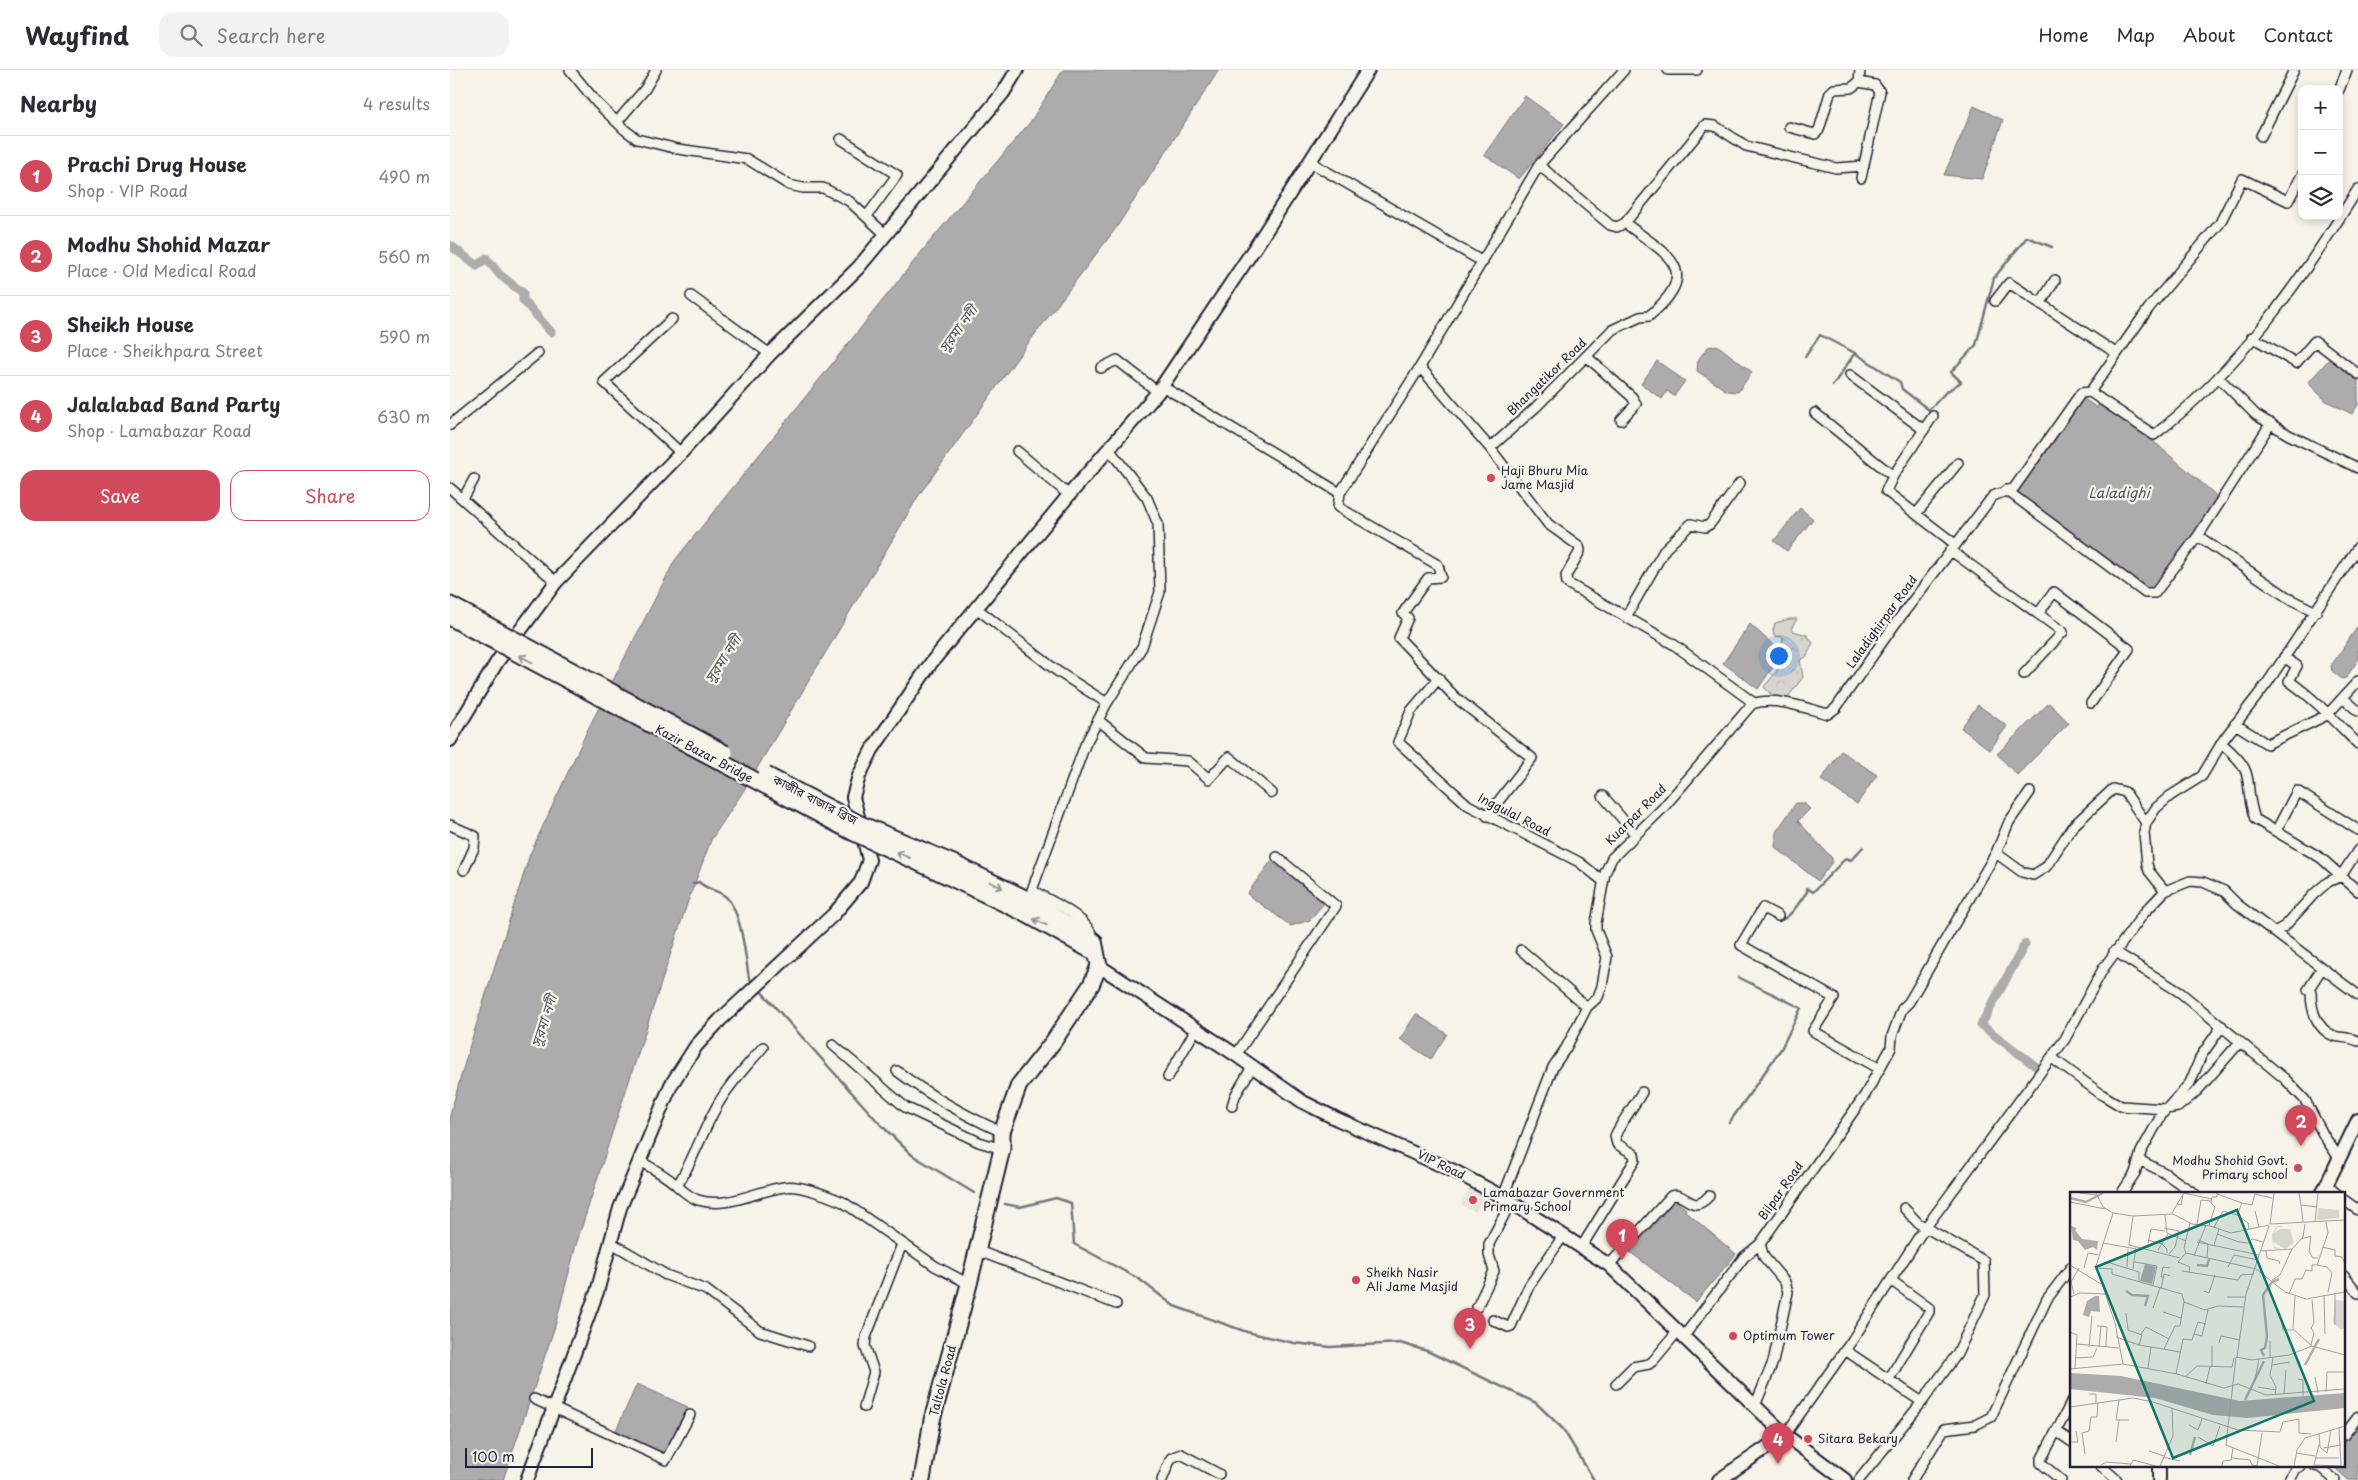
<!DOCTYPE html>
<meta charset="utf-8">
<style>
:root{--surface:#fff;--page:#f2f2f3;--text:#2b2b33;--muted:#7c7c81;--line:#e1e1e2;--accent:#d1495b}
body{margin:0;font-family:"Playpen Sans","Noto Sans Bengali",sans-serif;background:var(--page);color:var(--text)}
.controls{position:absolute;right:15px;top:15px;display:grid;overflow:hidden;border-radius:10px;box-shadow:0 2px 8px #0003}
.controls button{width:45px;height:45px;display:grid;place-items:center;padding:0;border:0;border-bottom:1px solid var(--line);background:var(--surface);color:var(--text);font:25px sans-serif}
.scale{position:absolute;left:15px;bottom:12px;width:128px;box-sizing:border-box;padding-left:5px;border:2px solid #22223b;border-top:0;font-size:14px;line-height:18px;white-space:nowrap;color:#22223b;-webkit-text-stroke:4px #f7f3e8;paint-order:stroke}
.you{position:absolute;left:1328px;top:585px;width:18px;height:18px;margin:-12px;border:4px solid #fff;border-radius:50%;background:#1a73e8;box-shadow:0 0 0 8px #1a73e833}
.badge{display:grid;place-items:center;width:32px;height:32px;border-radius:50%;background:var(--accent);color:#fff;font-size:16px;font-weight:700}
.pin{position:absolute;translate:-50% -41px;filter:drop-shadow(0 1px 2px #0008)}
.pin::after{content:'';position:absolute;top:26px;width:18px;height:15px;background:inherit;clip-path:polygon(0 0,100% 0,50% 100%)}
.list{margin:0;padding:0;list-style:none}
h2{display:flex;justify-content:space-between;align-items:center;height:65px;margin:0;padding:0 20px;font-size:21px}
h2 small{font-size:16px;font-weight:400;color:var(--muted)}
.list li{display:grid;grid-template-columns:32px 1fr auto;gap:15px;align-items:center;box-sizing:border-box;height:80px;padding:0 20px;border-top:1px solid var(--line)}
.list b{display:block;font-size:19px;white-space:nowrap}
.list p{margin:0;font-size:16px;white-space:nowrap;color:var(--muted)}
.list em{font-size:16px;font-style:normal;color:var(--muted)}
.actions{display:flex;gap:10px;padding:15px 20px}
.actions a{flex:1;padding:11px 0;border:1px solid var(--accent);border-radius:15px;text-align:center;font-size:18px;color:var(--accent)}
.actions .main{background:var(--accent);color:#fff}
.icon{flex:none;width:28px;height:28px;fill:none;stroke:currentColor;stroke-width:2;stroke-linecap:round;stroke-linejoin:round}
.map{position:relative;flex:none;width:1908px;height:1410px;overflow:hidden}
header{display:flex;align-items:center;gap:30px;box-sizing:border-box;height:70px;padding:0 25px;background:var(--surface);border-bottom:1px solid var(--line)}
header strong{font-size:24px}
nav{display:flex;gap:28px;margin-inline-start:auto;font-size:18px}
.search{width:350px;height:45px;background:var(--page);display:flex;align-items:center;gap:12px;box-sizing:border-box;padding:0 18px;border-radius:15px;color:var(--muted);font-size:19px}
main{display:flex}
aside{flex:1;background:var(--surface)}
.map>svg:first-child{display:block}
.built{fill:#e7e3db}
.forest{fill:url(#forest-crowns);stroke:#7d7c85}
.water{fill:#aeabad;stroke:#76747f}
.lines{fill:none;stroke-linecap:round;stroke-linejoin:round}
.stream{stroke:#76747f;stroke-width:2.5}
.canal{stroke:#aeabad;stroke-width:9}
.street-casing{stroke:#22223b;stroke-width:12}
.secondary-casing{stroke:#22223b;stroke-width:16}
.primary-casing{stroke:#22223b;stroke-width:19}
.street{stroke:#f7f3e8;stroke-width:9}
.secondary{stroke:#f7f3e8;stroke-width:12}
.primary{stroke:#f7f3e8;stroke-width:15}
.primary-bridge-casing{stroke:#22223b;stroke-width:19;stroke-linecap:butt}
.primary-bridge{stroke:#f7f3e8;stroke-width:15}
.oneway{stroke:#97959a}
.poi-dot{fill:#d1495b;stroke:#f7f3e8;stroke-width:2}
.labels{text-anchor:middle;stroke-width:4.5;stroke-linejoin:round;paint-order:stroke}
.street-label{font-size:12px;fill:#22223b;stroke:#f7f3e8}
.poi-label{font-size:12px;fill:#22223b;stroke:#f7f3e8;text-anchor:start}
.water-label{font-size:14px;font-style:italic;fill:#535263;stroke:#f7f3e8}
.inset-river{fill:none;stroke:#aeabad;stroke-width:2.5}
.inset-road{fill:none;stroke:#a29fa3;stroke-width:1}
.view{fill:#0f766e;fill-opacity:0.15;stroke:#0f766e;stroke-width:2.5}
.inset-edge{fill:none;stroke:#22223b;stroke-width:2.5}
</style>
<header>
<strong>Wayfind</strong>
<div class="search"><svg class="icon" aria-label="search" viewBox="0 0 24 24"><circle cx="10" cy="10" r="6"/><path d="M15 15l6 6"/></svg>Search here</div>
<nav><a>Home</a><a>Map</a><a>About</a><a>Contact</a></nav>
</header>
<main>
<aside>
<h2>Nearby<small>4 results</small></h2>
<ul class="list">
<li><span class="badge">1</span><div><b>Prachi Drug House</b><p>Shop · VIP Road</p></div><em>490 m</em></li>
<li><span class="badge">2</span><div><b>Modhu Shohid Mazar</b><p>Place · Old Medical Road</p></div><em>560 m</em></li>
<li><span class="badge">3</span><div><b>Sheikh House</b><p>Place · Sheikhpara Street</p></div><em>590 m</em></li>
<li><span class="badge">4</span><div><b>Jalalabad Band Party</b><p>Shop · Lamabazar Road</p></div><em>630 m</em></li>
</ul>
<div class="actions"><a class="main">Save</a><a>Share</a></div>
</aside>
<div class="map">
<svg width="1908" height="1410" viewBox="0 0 1908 1410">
<defs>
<pattern id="forest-crowns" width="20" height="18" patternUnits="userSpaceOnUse" patternTransform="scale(1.25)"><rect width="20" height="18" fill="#d8d5cf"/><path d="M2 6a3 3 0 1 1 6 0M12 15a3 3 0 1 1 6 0" fill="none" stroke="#b9b7b3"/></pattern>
</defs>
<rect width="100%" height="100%" fill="#f7f3e8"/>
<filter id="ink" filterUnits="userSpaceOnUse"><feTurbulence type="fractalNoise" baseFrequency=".02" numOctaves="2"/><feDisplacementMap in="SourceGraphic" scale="10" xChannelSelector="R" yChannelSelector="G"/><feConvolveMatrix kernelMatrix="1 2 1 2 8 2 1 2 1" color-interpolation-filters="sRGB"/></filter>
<g filter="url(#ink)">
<path class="built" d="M1020 1117 1035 1125 1026 1142 1011 1135Z"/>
<path class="forest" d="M1340 549H1347L1342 557 1343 561 1357 565 1363 573 1356 587 1350 590 1353 607 1338 627 1326 630 1314 617 1327 601 1333 567 1324 566 1323 560 1325 553Z"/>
<path class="water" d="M613 0H769L666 158 576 276 469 425 294 720 261 770 237 834 162 1063 126 1175 105 1256 53 1410H0V1045L19 978 80 784 139 657 225 490 477 175 581 51Z
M1075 26 1114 54 1069 109 1034 85Z
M1524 36 1553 50 1532 109 1494 105Z
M1267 275 1302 302 1288 322 1277 321 1247 301 1248 290 1258 277Z
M1881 287 1908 308V335L1902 344 1876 331 1858 313Z
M1207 291 1235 311 1224 326 1217 321 1212 329 1191 314Z
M1633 328 1647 338 1649 334 1703 371 1768 427 1745 465 1704 519 1695 520 1567 422Z
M1350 438 1363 449 1337 481 1324 471Z
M1300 554 1332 583 1308 619 1273 593Z
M1908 556V590L1896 608 1892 609 1882 601 1881 596Z
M1599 633 1619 653 1567 705 1547 684Z
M1528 635 1557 656 1540 680 1511 658Z
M1391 681 1427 705 1407 734 1371 710Z
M1346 733H1354L1360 739 1348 751 1382 788V792L1368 811 1325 777 1326 762Z
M821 791 874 833 860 850 841 856 797 824Z
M966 944 997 964 981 989 950 969Z
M1225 1130 1236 1139 1235 1141 1286 1184 1246 1232 1180 1182Z
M187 1314 238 1337 215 1388 166 1360Z
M1908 1354V1410H1898L1883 1396H1894V1371Z"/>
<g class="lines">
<path class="stream" d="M1405 283 1450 312 1452 319 1479 340 1496 322 1511 312 1501 302 1526 275 1544 208 1577 167 1602 177
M1355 287 1370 265 1405 283 1383 315
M243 814 249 812C257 820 268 820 276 827 292 842 295 886 299 908L304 913
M1329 851C1342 847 1348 833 1357 822V818L1363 822 1396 788 1401 790 1413 777
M309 919 430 1054 462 1085 524 1123
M1279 1053 1331 979 1351 938 1288 907
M555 1134 570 1137 606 1128 621 1133 624 1174 689 1209 724 1236 797 1262 844 1273 880 1277 950 1273 977 1281 1086 1333 1113 1359 1144 1410"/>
<path class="canal" d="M0 175 27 196 36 188 50 205 73 223V230L101 262
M1575 874 1531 955 1588 998"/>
<g class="street-casing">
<path id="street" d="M120 0 147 33 175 60 187 69 228 79 297 89 339 115 353 118H373L399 131 434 163
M1218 0H1247
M1409 12 1425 15 1430 22 1411 108
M1889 20 1897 0
M167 52 195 19 206 0
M1339 57 1365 64 1369 60 1380 23 1384 19 1401 18 1409 12 1410 0
M1811 66 1844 0
M391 69 447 105 417 146
M860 92 1033 192
M1089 95 1160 155 1167 157 1175 153 1255 55 1265 56 1296 76 1332 85 1386 98 1414 96
M241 226 320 284
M1545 231 1559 213 1666 283
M1590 234 1605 210
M222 249 154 312 231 383
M1802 267 1846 293 1865 271 1908 304
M1136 286 1182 327 1186 334 1171 350
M970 297 1040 378 1098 454 1129 476 1130 481 1116 506 1117 513 1223 574 1304 633
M651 298 667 290 708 322
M1400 305 1474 360
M1769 308 1806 345 1839 365 1908 398
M712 316 890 423
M1640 322 1704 365C1789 300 1852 209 1908 119
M1365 343 1443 406 1436 421 1505 474
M0 355 88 283
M1040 378 1086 337 1162 260 1190 247 1199 246C1255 199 1215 184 1175 153
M567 381 619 425
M1443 406 1483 346
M0 418 106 512
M1556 420 1695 523H1705L1748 466 1821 353
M13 429 24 409
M1466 444 1508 393
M1748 466 1840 529 1866 542
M1500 480 1613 562 1574 604
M525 537 607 601 657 633
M1588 544 1604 522 1679 579 1641 633
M1176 547 1215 479 1241 454 1255 457 1260 454 1290 413
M1834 587 1847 596 1839 611C1865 629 1886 652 1908 674
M989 608 961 641 948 672 1018 735 1129 792 1153 811
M1893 628 1908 641
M648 650 696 688 738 691 759 709 779 687 822 723
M1785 654 1817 674 1877 645 1908 611
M1771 673C1811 706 1791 710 1805 749L1871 788 1908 821
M1153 726 1185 764
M1037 746 1082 688 1005 627 949 568 958 548 953 543 978 508 991 507 988 495 888 437 890 423 970 297 1089 95 1174 0
M0 755 25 766 24 778 14 800
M1826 761 1847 721 1908 760
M1546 783 1572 802 1583 805 1596 797 1622 757 1663 719 1675 722 1696 753
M1715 821 1699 801 1697 794 1694 763 1696 753 1706 738 1720 726 1752 706 1774 669 1818 612 1908 477
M1328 846 1313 838 1291 875 1384 928 1363 961 1430 999
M1826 861 1835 856 1864 824 1878 812 1891 806 1908 780
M643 868C636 845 601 832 582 820L635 675 657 633 692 577 710 522 708 454 697 428 659 379
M1071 880 1137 937
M1664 881 1731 923 1835 1009 1855 1030 1874 1066 1889 1088
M1872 898 1858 920 1861 922C1861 939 1866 959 1884 966 1892 968 1900 967 1908 971
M383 975 455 1037 529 1072 552 1079
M786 985 886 836 827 787
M1602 988 1651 1024 1671 1036 1716 1039 1728 1037 1747 1021 1790 972
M447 1001C480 1026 514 1045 552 1062
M718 1007 746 959
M782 1036 785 1026 802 997
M188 1090C200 1097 214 1104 224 1113 232 1120 237 1126 248 1130 278 1139 305 1121 334 1117 348 1114 379 1126 393 1132L485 1196 519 1214
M1689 1090 1713 1102 1745 1124
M227 1116C243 1091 252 1062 267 1036 279 1014 297 996 313 977
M1878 1116 1887 1124
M1671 1124 1685 1103 1691 1082 1712 1044 1740 1013 1751 986 1772 956
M1053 1127 1103 997 1116 978 1137 937 1148 927 1152 916 1157 887 1146 860V853L1155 803 1162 788 1213 738 1302 634C1325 626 1355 638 1378 644L1386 638 1445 554 1543 426 1564 418 1631 323 1640 322 1699 238 1770 153 1792 109 1838 131 1852 105
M1894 1130 1908 1140
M160 1172 216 1205 256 1220 310 1261 358 1276
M1132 1176 1185 1090 1184 1084 1167 1074 1165 1066C1173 1049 1183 1038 1192 1022
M526 1180 666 1234
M1159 1195 1221 1126C1237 1121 1241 1146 1259 1126
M1894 1206 1908 1223
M1027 1237 1044 1201 1039 1185V1174L1061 1132
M1043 1250 1058 1257 1061 1256 1079 1216 1113 1166
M1234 1266 1294 1187 1310 1174
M1395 1280 1472 1332
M1439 1309 1479 1242V1238L1442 1211
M1166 1314 1183 1297 1199 1294 1203 1291 1228 1261
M84 1329 216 1390 240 1345
M1305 1336 1323 1292 1338 1222 1335 1212 1314 1187 1310 1174 1415 1025 1441 978 1442 966 1452 939 1459 932 1546 783 1559 752 1580 722
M414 1337 424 1302 415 1276 416 1267 452 1174
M1606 1361 1622 1372
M1335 1365 1401 1272 1470 1165 1615 969 1653 899 1694 843 1715 821 1740 811 1753 812 1774 821 1787 834 1908 925
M1894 1365 1908 1347
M1651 1396 1667 1410
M1865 1396 1870 1397 1885 1410
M712 1410 721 1388 731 1384 769 1404
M1409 1410 1472 1332 1507 1284 1535 1225 1534 1191 1468 1153 1454 1138
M1462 1410 1494 1359 1525 1355 1541 1347 1597 1229 1622 1196
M1611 1410 1591 1393V1390L1622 1331
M1839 1410 1845 1399 1851 1396"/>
</g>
<g class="secondary-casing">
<path id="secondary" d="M0 670 47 592 106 512 231 383 320 284 408 198 553 23 567 0
M649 896 786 985 853 1032 887 1049 1004 1101 1053 1127 1159 1195 1335 1365 1395 1410
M1872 1124 1908 1050
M77 1410 147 1222 170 1138 221 1015 246 976 270 950 384 844 411 812 419 790 403 727 409 706 422 680 481 593 619 425 708 322 810 170 918 0
M1269 1410 1335 1365
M1709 1410V1396"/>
</g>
<g class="primary-casing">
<path id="primary" d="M0 535 19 545
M0 547 14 555
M497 806 574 843 640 880
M472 1410 482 1350 519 1214 552 1079V1062L569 1015 603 972 641 915 649 896 644 871 581 831 503 793"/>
</g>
<use href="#street" class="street"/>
<use href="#secondary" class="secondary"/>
<use href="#primary" class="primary"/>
<g class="primary-bridge-casing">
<path id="primary-bridge" d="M19 545 275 683
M14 555 404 763 497 806
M316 705 408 753 503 793"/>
</g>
<use href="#primary-bridge" class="primary-bridge"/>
</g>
<defs><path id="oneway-shaft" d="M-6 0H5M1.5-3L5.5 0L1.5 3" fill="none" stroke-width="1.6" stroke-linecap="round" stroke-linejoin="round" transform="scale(1.25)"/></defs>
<g class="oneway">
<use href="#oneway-shaft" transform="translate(76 589) rotate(-152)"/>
<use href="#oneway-shaft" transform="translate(453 785) rotate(-155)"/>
<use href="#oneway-shaft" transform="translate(546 815) rotate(26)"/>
<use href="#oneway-shaft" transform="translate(590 852) rotate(-153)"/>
</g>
</g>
<g class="poi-dot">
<circle cx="1041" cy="408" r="5"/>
<circle cx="1848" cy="1098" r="5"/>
<circle cx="1023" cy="1130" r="5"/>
<circle cx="906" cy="1210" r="5"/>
<circle cx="1283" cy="1266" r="5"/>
<circle cx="1358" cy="1369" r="5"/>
</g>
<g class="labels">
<g class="street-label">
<text transform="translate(1097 307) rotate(-44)" y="4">Bhangatikor Road</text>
<text transform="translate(1432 552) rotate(-54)" y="4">Laladighirpar Road</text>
<text transform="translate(254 684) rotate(28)" y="4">Kazir Bazar Bridge</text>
<text transform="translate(365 730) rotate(27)" y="4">কাজীর বাজার ব্রিজ</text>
<text transform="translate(1064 745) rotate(27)" y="4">Inggulal Road</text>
<text transform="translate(1186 745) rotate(-45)" y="4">Kuarpar Road</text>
<text transform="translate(991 1095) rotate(26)" y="4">VIP Road</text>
<text transform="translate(1331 1121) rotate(-55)" y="4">Bilpar Road</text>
<text transform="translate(493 1311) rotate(-75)" y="4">Taltola Road</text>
</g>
<g class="poi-label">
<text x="1051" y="405">Haji Bhuru Mia<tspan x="1051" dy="14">Jame Masjid</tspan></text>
<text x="1838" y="1095" text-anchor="end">Modhu Shohid Govt.<tspan x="1838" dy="14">Primary school</tspan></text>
<text x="1033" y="1127">Lamabazar Government<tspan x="1033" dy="14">Primary School</tspan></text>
<text x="916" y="1207">Sheikh Nasir<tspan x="916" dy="14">Ali Jame Masjid</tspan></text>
<text x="1293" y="1270">Optimum Tower</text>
<text x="1368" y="1373">Sitara Bekary</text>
</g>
<g class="water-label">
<text transform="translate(508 259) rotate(-54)" y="5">সুরমা নদী</text>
<text x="1669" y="428">Laladighi</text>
<text transform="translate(273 589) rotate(-57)" y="5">সুরমা নদী</text>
<text transform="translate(94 951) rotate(-72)" y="5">সুরমা নদী</text>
</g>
</g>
<g transform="translate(1620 1122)">
<rect width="275" height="275" fill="#f7f3e8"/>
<path d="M248 16 269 18V26L247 28Z" fill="#d8d5cf"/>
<path d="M265 108 275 109V137H270L263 130Z" fill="#d8d5cf"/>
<path d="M207 34 225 37 227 51 223 56 216 59 203 54 202 42ZM208 34 225 37 227 51 223 56 216 59 204 56 203 50 215 57 224 51 220 37H210L204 41Z" fill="#d8d5cf" fill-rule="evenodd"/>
<path d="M1 34 7 36 5 38 12 47 28 49 27 58 23 55 15 58 8 49 3 48ZM75 72 86 75 82 92 70 89ZM25 104H29L30 120 21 119 19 125 13 123 17 109ZM0 181 51 184 170 209 275 201V216L178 226 143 223 85 206 0 197Z" fill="#aeabad"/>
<path class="inset-river" d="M0 6 16 10 33 1M127 73 137 74 139 67M56 99 62 103 78 104 75 114M194 164 191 158 195 156 197 144 193 103 202 90 209 87M235 173 249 147M175 208 194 169M120 263 125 245"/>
<path class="inset-road" d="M10 1 26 3M26 1 33 15 43 21 63 24 103 22 122 32 140 34 161 41 199 33M113 1 142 7M229 1 231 13 247 15M147 2 172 11 167 23 178 31 179 37M0 10 35 17M172 11 182 13 185 2 202 6M107 12 111 13 113 2M231 13 233 30M185 19 189 35M43 21 26 74 45 131 53 172 107 182 154 196 168 192 196 203 275 197M102 21 113 2M95 23 97 41 116 49M63 24 59 53 110 66M245 30 248 1M200 32 204 1M201 32 275 28M127 33 131 8 141 9M139 33 145 15 141 11 142 5H147V1M144 35 153 19 167 23M94 36 109 39 105 55 99 62M147 42 169 50 178 51 182 47 193 50M231 47 241 44 239 60 243 66H248M78 48 92 52 97 57V61M128 48 138 52 137 66M127 50 189 63M33 51 66 57M78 51 81 37 95 39M144 53 149 37M252 55 265 58V64L272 65 275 71M88 58 98 42M190 59 222 57 233 45 235 32M196 59 197 66 209 69 210 72M116 61 186 77 215 100 236 107 275 100M116 61 114 56 120 31M116 61 108 70 120 75 119 80M124 64 136 33M37 70 69 80V89M65 70 87 74 83 93M0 73 31 92M247 73 258 41 256 30M247 73 257 75 262 81 258 100M57 75 58 57M158 75 164 63 188 68M14 76 18 61 28 63M27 76 42 77V82L112 102 114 110 110 134H105L94 157M63 77 66 55M112 79 168 88 171 83 184 82M94 85H91L93 75 100 76M202 88 210 83 222 57M91 97 94 82 100 84M134 99 139 101 145 83M4 102 1 90 9 76M219 102 225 87H232L236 78 242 79V73H247M254 103 255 142M225 104 223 137 242 154M0 105 10 101 35 102M157 105H175M114 110 135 118 148 114 173 115M83 116 90 96M93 120 111 126M56 121 58 138 72 143 69 153M212 132 213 138H223M265 133V101M27 134H31L29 155M31 134 37 135 36 155M0 140 7 143 5 176M71 142 76 135 99 147M124 142 132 144 138 118M46 145 69 153 110 160M200 149V166M149 151 151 144 170 148M7 152 49 156M241 153 244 141 241 136 244 131 242 108M19 155 22 124M166 165 156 253 209 274M166 165 182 168 219 163 242 154 275 163M167 165 176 102 199 34M6 166 23 165 27 156M203 166 200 183 206 195 205 203M202 173 220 170M142 175V154M78 176 81 155M0 177 53 172M106 182 113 147 122 148 128 130 136 132M115 185 127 174 162 175 164 166M245 185 248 201M228 187 233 188V204M185 188 189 167M136 192 140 175M188 195 206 198M256 200 257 180H275M19 202H26V211M214 202 216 178M49 208 46 228H59M0 215 63 206 83 210 168 238 210 240 213 230 229 227V241L241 242M119 233 128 238 132 227M269 236 271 274M249 242 250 255 257 261M128 245 143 254 150 234M0 250H8L6 239M46 250 49 228M249 252 244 273 270 274M253 256 271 253M79 259 94 264M226 261 245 264M257 261 261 238M15 262 12 241 19 239 21 225H27L28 211M93 265 110 269M162 266 180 268 182 273 187 274 192 241M245 266H269M31 273 36 270 61 272M60 274 63 268 86 274M90 274 103 244 102 216M152 274 153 269 161 268 163 256M224 274 227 258 235 246 275 234"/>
<path class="view" d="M167 18 244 209 103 266 26 75Z"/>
<rect width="275" height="275" class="inset-edge"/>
</g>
</svg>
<div class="controls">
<button>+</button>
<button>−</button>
<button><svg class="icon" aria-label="layers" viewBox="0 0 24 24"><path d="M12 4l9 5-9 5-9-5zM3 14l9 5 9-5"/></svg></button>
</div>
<div class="scale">100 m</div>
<div class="you"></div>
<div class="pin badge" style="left:1172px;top:1190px">1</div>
<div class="pin badge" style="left:1851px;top:1076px">2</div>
<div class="pin badge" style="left:1020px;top:1279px">3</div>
<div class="pin badge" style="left:1328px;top:1394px">4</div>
</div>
</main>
